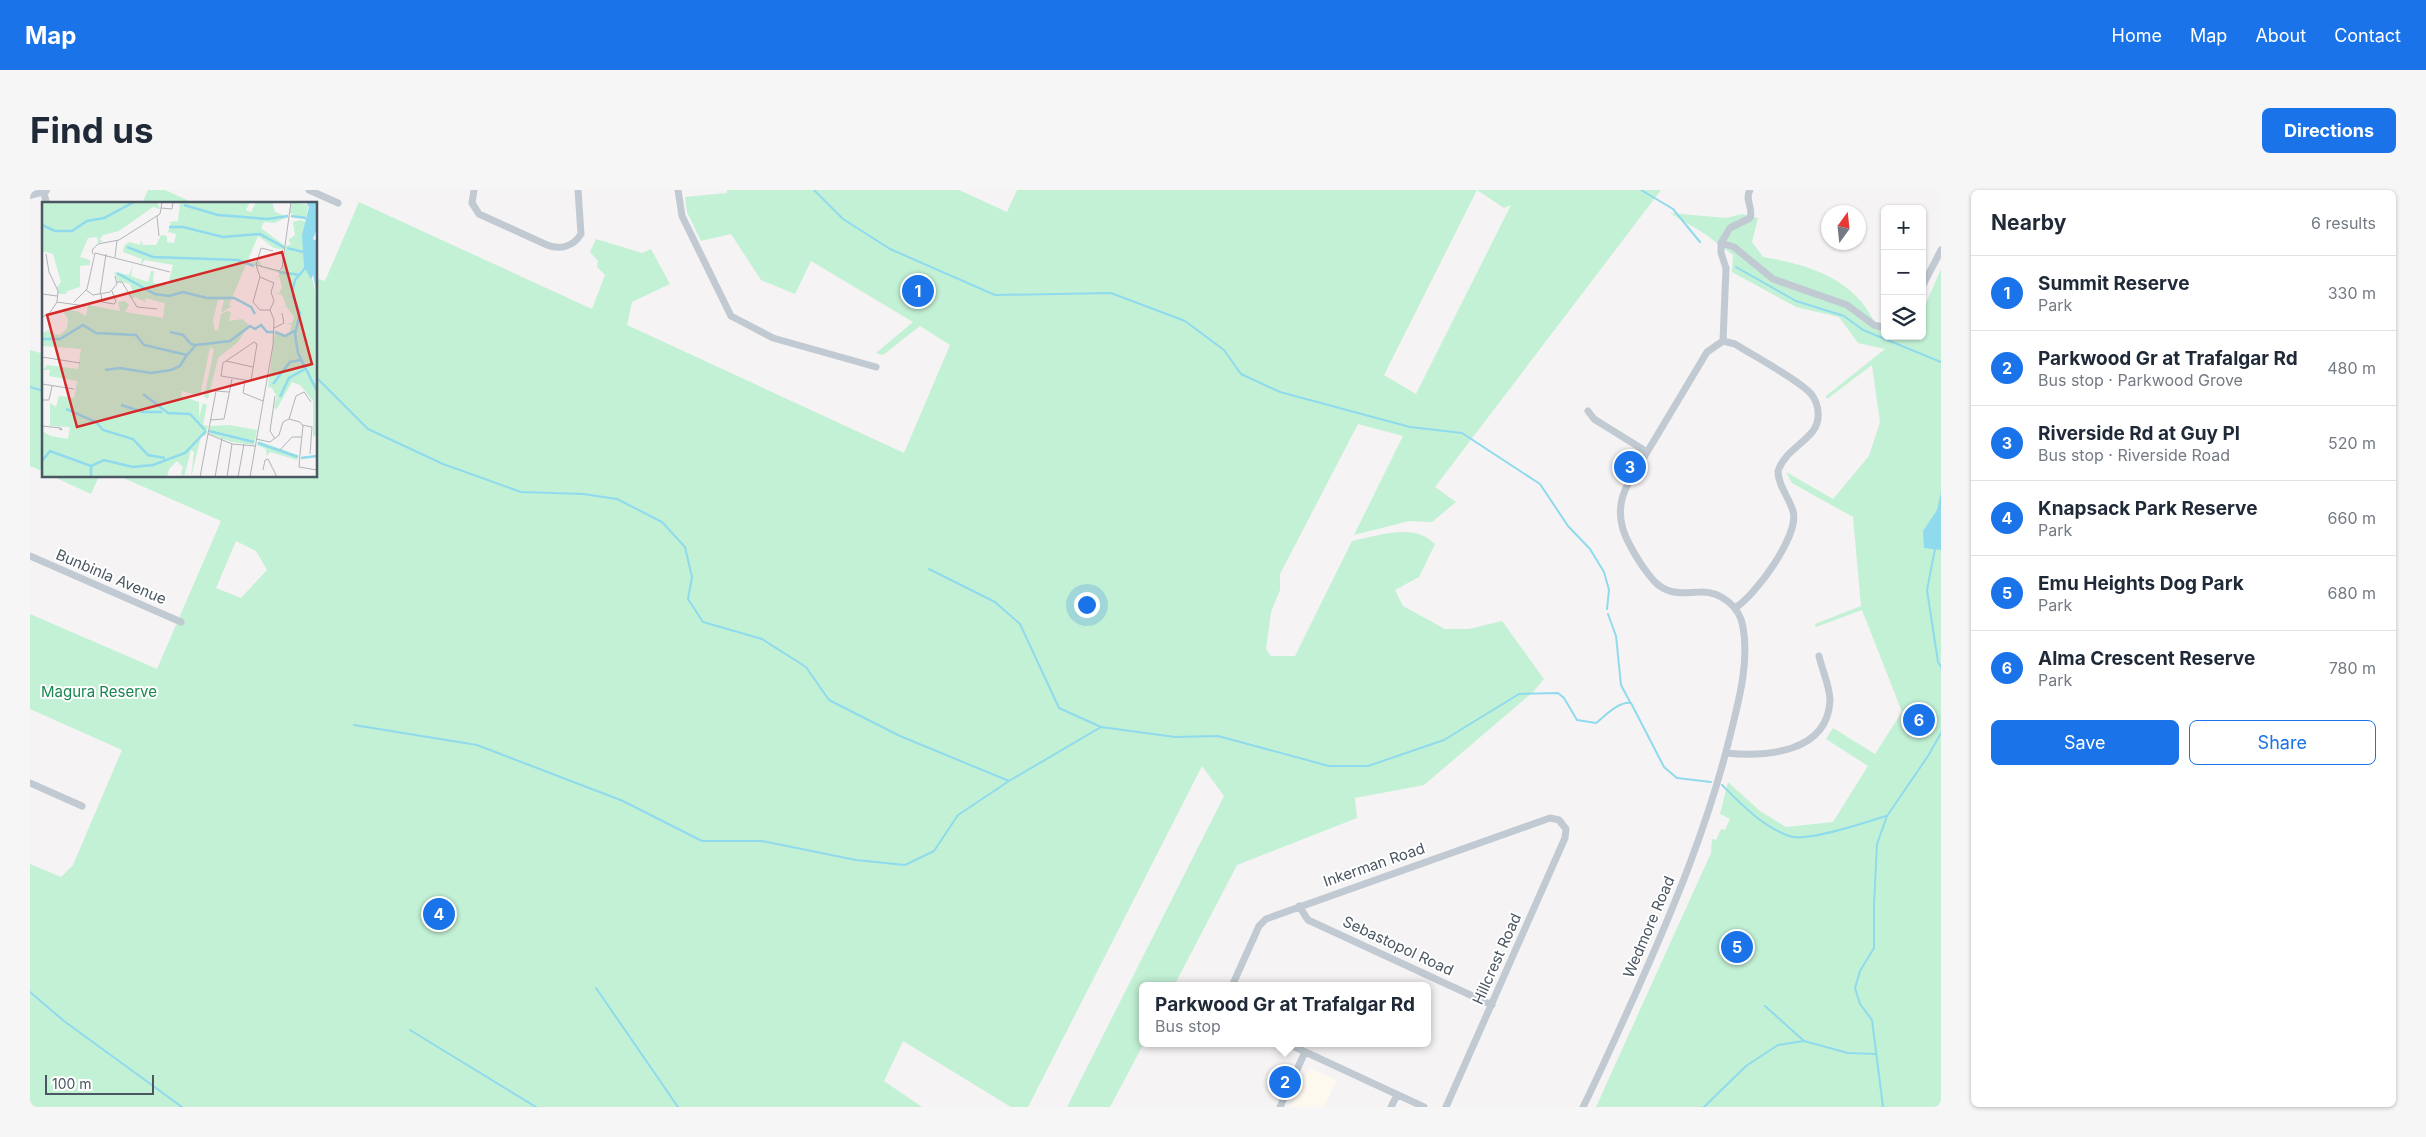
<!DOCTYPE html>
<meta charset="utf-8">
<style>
:root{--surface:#fff;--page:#f6f6f7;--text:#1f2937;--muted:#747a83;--line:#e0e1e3;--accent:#1a73e8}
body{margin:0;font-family:Inter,sans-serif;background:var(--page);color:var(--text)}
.controls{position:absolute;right:15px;top:15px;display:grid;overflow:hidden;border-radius:8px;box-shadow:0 1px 4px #0004}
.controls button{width:45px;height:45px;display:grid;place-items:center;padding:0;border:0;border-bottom:1px solid var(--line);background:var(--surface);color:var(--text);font:25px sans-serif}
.compass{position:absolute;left:1791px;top:15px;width:45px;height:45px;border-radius:50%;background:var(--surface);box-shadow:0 1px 4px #0004;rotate:15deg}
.scale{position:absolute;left:15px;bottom:12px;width:109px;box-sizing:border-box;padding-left:5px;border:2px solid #4a5661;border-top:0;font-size:14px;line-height:18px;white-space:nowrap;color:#4a5661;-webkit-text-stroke:4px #fff;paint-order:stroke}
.you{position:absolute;left:1056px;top:414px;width:18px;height:18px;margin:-12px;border:4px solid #fff;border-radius:50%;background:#1a73e8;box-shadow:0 0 0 8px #1a73e833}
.badge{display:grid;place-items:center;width:32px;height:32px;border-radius:50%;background:var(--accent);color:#fff;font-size:16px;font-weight:700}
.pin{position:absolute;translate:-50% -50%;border:2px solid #fff;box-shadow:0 1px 5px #0006}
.popup{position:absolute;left:1109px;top:792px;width:292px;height:65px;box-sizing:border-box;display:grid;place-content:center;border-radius:8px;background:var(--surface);filter:drop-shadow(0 1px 4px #0005);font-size:16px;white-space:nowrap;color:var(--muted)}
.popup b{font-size:19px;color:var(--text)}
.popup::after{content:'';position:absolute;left:50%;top:100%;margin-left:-10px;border:10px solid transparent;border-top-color:var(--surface)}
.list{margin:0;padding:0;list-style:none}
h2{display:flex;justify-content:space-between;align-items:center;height:65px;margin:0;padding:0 20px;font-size:21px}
h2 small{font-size:16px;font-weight:400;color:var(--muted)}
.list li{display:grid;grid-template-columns:32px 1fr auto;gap:15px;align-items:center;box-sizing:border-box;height:75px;padding:0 20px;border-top:1px solid var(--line)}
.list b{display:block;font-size:19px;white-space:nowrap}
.list p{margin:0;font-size:16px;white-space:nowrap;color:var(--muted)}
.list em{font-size:16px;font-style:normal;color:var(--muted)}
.actions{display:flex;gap:10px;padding:15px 20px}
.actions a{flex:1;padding:11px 0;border:1px solid var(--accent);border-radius:8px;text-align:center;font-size:18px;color:var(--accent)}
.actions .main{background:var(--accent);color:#fff}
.icon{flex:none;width:28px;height:28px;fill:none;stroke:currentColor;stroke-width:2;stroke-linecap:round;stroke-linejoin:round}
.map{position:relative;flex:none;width:1911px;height:917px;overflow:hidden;border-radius:8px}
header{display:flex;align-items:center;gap:30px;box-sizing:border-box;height:70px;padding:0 25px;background:var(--accent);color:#fff}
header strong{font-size:24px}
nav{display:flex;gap:28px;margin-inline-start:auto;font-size:18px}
.intro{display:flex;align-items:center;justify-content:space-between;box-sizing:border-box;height:120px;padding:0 30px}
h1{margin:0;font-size:35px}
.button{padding:12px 22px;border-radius:8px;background:var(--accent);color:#fff;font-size:18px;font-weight:700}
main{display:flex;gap:30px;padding:0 30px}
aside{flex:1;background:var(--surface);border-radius:8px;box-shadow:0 1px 4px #0004}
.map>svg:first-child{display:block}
.commercial{fill:#fdf9ef}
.green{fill:#c3f1d5;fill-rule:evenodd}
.water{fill:#90daee}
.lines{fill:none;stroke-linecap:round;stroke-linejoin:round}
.stream{stroke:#90daee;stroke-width:2}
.street{stroke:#c1cad2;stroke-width:7}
.secondary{stroke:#c1cbd6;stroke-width:10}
.labels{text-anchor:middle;stroke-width:4;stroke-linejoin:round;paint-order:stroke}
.street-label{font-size:15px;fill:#4a5661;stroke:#fff}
.park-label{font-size:15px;fill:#17864f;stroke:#fff}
.inset-river{fill:none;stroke:#90daee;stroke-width:2.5}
.inset-road{fill:none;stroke:#b1b4b9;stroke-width:1}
.view{fill:#d62828;fill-opacity:0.15;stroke:#d62828;stroke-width:2.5}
.inset-edge{fill:none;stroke:#4a5661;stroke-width:2.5}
</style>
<header>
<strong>Map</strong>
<nav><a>Home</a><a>Map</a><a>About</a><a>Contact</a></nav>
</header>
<div class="intro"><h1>Find us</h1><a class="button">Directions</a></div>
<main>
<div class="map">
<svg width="1911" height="917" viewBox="0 0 1911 917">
<rect width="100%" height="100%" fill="#f5f3f3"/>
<path class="commercial" d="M1279 877 1307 890 1294 917H1260Z"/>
<path class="green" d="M118 0H135L166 14H114L113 11Z
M697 0H929L977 22 987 0H1447L1354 185 1386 204 1481 15 1474 18 1447 0H1631L1405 297 1426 312 1402 332 1379 331 1324 345 1373 246 1328 234 1250 384V400L1241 422 1236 459 1241 466H1265L1322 351C1349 346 1383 332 1405 354L1389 387 1365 400 1373 416 1415 439H1439L1472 431 1514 489 1503 502 1394 595 1325 608 1327 628 1207 675 1144 796H1112L1114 853 1080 917H1037L1194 606 1172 576 998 917H981L873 851 854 891 892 917H0V674L31 687 43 675 92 560 0 519V424L127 479 191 331 89 286H286V88L295 91 329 12 562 119 575 85 567 77 568 71 560 62 566 49 612 63 621 59 640 94 602 112 597 135 874 263 920 155 890 136 853 165 846 163 883 132 781 71 765 104 731 90 701 44 671 51 657 22 655 7 697 3ZM206 351 226 361 237 380 211 408 186 398Z
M1640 23 1696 28 1712 24 1728 28 1722 52 1733 67C1768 73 1803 82 1828 108 1837 117 1843 130 1850 141H1855V146H1892V122L1911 79V917H1566L1681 663 1682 649 1686 650 1691 639 1695 640 1700 629 1690 624 1698 592 1730 621 1756 637 1803 632 1838 576 1796 549 1803 538 1845 564 1872 522 1832 420 1786 437 1785 434 1831 416 1823 327 1762 293 1756 282 1803 309 1839 266 1850 232 1842 175 1797 209 1796 206 1855 159 1828 153 1809 127 1766 117 1702 82 1703 65 1675 44Z
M0 160 14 164V282L0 276Z
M22 286H69L61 304Z"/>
<path class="water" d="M1911 302V360L1894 358 1893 341 1907 320Z"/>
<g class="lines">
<path class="stream" d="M784 0 813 29 860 59 965 105 1081 103 1155 131 1194 160 1211 184 1250 202 1380 237 1432 243 1510 294 1538 336 1560 359 1574 382 1579 400 1577 419
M1611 0 1643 19 1670 52
M1706 77 1766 111 1814 126 1833 140 1911 172
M286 187 338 239 413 274 491 302 553 304 587 309 632 332 655 357 662 387 658 409 673 432 732 449 776 477 799 510 870 546 979 591 1071 537 1145 547 1188 546 1299 576H1338L1414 550 1489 504 1528 503 1534 508 1547 530 1566 533C1575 526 1589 511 1601 513L1634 577 1647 588 1681 592
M0 197 14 201
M1905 359 1897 400 1908 472 1911 477
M899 379 965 412 990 434 1029 518 1071 537
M1578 424 1586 446 1591 495 1600 512
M324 535 447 555 593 611 672 651H732L826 670 875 675 904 661 928 625 979 591
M1692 595C1712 615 1732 636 1759 646 1776 653 1837 632 1856 626
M566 798 648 917
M0 802 34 831 152 917
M1735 816 1774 851
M380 840 506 917
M1674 917 1716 876 1748 855 1774 851 1818 863 1846 864
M1853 917 1842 830 1830 814 1825 798 1830 781 1844 758V715L1847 654 1857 626 1898 566 1911 543"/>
<path class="street" d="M279 0 308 13
M444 0 442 13 449 24 517 55C530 60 543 57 551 44L548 0
M648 0 652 26 701 126 743 148 846 177
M13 1 17 14
M1691 53 1700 38 1720 28C1724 18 1714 10 1720 0
M1892 97 1911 60
M1693 151 1705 154C1722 165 1771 191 1782 205 1789 215 1791 230 1783 241 1772 255 1754 263 1748 281 1748 296 1759 307 1763 321 1770 345 1725 406 1705 418
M1693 151 1696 78 1691 63V53L1704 57 1743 89 1817 115 1844 135 1855 138
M1558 221 1564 229 1617 262
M0 366 151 432
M1696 563C1736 567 1797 563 1800 511 1800 496 1792 480 1789 466
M0 593 52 616
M1269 716 1278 730 1462 815
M1202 796 1229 736 1236 729 1520 628 1529 630 1536 639 1535 648 1416 917
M1256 853 1394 917
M1250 917 1275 862
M1361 917 1367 905
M1553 917C1571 881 1587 844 1604 807 1643 720 1680 631 1702 538 1710 506 1719 470 1713 437 1710 417 1691 401 1670 402 1659 402 1648 405 1637 400 1626 396 1620 386 1613 377 1595 350 1581 325 1598 294L1677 162 1693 151"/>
<path class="secondary" d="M0 4 15 0"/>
</g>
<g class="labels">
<g class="street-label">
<text transform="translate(81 387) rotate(23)" y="5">Bunbinla Avenue</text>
<text transform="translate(1344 675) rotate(-19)" y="5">Inkerman Road</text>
<text transform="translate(1619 737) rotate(-67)" y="5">Wedmore Road</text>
<text transform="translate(1368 756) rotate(25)" y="5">Sebastopol Road</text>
<text transform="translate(1467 769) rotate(-66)" y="5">Hillcrest Road</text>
</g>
<g class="park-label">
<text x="69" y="507">Magura Reserve</text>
</g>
</g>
<g transform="translate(12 12)">
<rect width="275" height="275" fill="#f5f3f3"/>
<path d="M115 0 118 7 111 5 77 29 61 33 58 37 61 40 56 41 55 35 46 36 38 55 48 58V63L38 64V85L25 89 24 92H16L15 85 19 80 11 52 0 49V1ZM138 0H208L204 8 209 10 214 0H230L233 10 246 15 232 21 222 20 219 26 242 43 243 48 232 46 216 34 187 103 190 104 179 111 182 98H176L171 119 173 129 176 128 179 112 185 109 189 110 187 119 200 117 207 123 196 140 176 156 166 197 162 195 172 148 168 145 158 194 140 189 139 194 157 200V216L161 201 165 203 161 223 166 224 164 233 159 235 149 275 152 250 149 248 142 275 139 271 141 265 135 259 127 267 125 275H0V229L9 234 26 237 28 225 8 224V201L14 205 17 194 32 196 35 179 7 174 8 168H1L5 163 36 167 39 147 1 144 0 131 7 128 10 132 18 133 25 126 26 117 20 108 35 109 44 114 46 103 78 109 76 100 83 99 87 103 83 110 121 116 123 101 119 100 114 105 118 100 104 96 103 100 93 95 89 97 86 92 91 90 88 82 76 79 72 70 87 73 91 63 89 74 106 80 109 69H112L111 81 126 83 131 63 103 58 99 63 100 57 81 50 82 44 87 40 98 43 99 38 101 43H114L119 33 125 34V40L132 41 134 32 126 30 129 21 127 20 136 19ZM249 0 266 3 264 18 248 11ZM258 18 264 20 261 45 275 94V233L271 235V199L258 183 250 180 234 208 232 204 235 195 230 186 226 185 233 129 242 133 247 131 250 123 244 121H250L252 115 244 104 239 107 244 103 240 93 230 90 237 91 240 85 237 74 232 79 238 71 207 61 218 59 220 64 240 69 244 44 249 42 246 38 253 33 251 20ZM187 223 215 228 212 243 190 240 167 232 168 224ZM216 239 256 253 255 258 228 250 225 254 224 247 215 243Z" fill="#c3f1d5"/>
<path d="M264 0H275V27L271 37 275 39V94L271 73 269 77 262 65 260 33 267 5Z" fill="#90daee"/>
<path class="inset-river" d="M142 3 176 13 226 17 246 14M249 14 264 16M0 23 13 29H30L45 19 62 16 92 0M127 25H141L181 35 218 32 243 46M85 45 111 55 196 58 212 64M245 46 261 50M237 70 258 73M75 71 113 92 127 94 141 90 165 96H192L209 105 213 112M251 87 253 78 264 65M251 94 258 111 253 132 256 151 275 189M128 130 141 133 149 142 154 143M233 130 243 134 254 128M0 137H18L41 123 54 131 94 133 102 143 145 153 154 143 188 139 208 124 213 127 219 123 225 130H231M63 168 78 166 109 171 129 168 138 164 144 154M231 182 248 160 259 158M101 192 126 211 148 212 163 228M238 195 247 176 263 167M79 203 101 210H120M24 207 54 220 61 228 91 237 106 253 123 256M167 229 212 240M216 241 256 255M259 256 275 254M0 259 8 249 49 264M49 275V264L62 258 91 265 111 263 143 251 164 229"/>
<path class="inset-road" d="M119 6 130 7 131 0M115 14 117 34M4 52 7 70 16 89 15 100M51 52 50 48 56 42 77 38 118 12 120 0M73 55 75 38M214 63 219 46 231 49M218 75 214 63 237 69 240 66 249 0M218 75 211 100 218 108H228M218 75 232 81 229 90 232 99 228 108M75 80H80L95 105 115 107M44 88 51 93 68 90 75 82 73 74M0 92 15 94M58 92 64 52M59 92 60 100 72 102 74 100 70 89M32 100 45 87 53 51 128 70M0 115 7 112 15 100 43 104M232 126 242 121 240 111M212 140 215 142 209 179 179 174 181 161ZM0 155 38 161M184 159 211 165M203 179 201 191 221 199M0 182 32 187M0 198H7L10 184M247 217 254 194 262 190 269 200M168 218 182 217 190 177M260 223 270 225 268 252M0 224 19 226 20 228 17 227M166 232 190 242 213 244M214 237 228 240 237 233 241 220 247 217 258 220 261 224 258 252M233 237 228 229 233 194M238 248 250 235H259M258 252 257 265 275 268M221 268 223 258 226 257 235 275M158 275 174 189 187 190M173 275 180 236M185 275 190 242M196 275 202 242M208 275 231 143 232 118 228 108"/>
<path class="view" d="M240 50 270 162 35 225 5 113Z"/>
<rect width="275" height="275" class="inset-edge"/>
</g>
</svg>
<div class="controls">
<button>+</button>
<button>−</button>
<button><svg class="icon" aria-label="layers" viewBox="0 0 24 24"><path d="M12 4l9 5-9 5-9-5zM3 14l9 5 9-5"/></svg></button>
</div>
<svg class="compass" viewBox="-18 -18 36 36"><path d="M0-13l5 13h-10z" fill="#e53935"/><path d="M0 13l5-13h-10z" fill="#747a83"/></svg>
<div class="scale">100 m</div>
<div class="you"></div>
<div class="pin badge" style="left:888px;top:101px">1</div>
<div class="pin badge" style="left:1255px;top:892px">2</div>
<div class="popup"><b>Parkwood Gr at Trafalgar Rd</b>Bus stop</div>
<div class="pin badge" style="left:1600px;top:277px">3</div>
<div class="pin badge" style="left:409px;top:724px">4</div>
<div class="pin badge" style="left:1707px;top:757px">5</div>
<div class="pin badge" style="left:1889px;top:530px">6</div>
</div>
<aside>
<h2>Nearby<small>6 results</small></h2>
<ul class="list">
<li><span class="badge">1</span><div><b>Summit Reserve</b><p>Park</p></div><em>330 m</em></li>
<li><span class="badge">2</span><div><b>Parkwood Gr at Trafalgar Rd</b><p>Bus stop · Parkwood Grove</p></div><em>480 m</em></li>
<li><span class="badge">3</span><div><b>Riverside Rd at Guy Pl</b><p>Bus stop · Riverside Road</p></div><em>520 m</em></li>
<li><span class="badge">4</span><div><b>Knapsack Park Reserve</b><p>Park</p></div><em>660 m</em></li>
<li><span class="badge">5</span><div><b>Emu Heights Dog Park</b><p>Park</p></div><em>680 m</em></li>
<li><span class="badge">6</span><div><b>Alma Crescent Reserve</b><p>Park</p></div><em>780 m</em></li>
</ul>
<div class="actions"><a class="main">Save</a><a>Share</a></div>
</aside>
</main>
